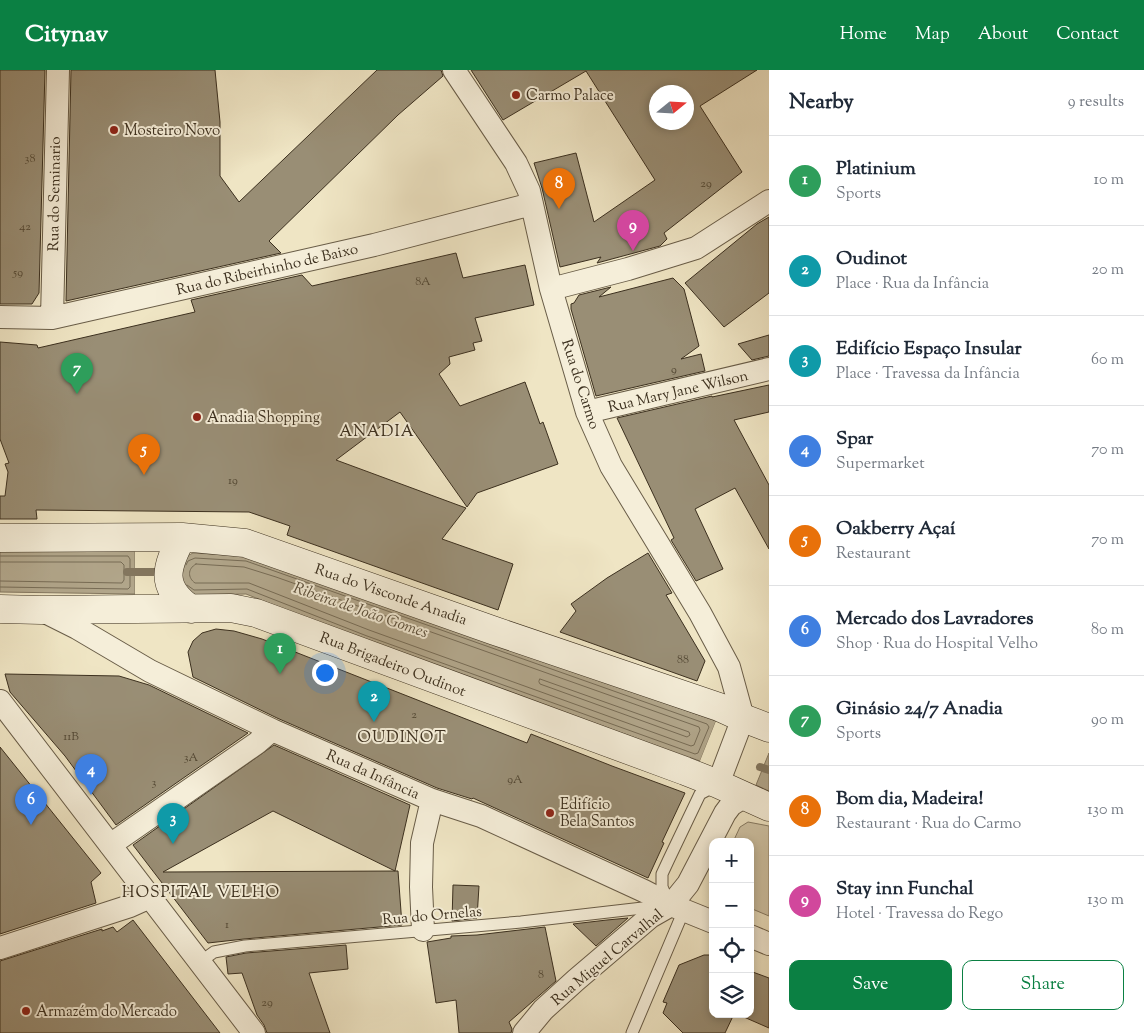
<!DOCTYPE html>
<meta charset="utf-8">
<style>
:root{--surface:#fff;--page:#f2f2f3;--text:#1f2937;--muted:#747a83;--line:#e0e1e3;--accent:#0b8043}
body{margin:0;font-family:"Sorts Mill Goudy",serif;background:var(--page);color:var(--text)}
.controls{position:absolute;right:15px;bottom:15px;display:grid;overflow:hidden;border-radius:10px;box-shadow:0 2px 8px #0003}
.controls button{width:45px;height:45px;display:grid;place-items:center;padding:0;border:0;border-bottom:1px solid var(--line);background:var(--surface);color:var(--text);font:25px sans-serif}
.compass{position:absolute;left:649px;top:15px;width:45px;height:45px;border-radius:50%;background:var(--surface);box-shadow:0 2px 8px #0003;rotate:72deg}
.you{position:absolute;left:324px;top:602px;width:18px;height:18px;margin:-12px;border:4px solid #fff;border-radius:50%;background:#1a73e8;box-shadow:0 0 0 8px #1a73e833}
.badge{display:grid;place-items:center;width:32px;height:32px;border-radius:50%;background:var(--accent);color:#fff;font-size:16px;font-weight:700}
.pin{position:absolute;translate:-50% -41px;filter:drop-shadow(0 1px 2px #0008)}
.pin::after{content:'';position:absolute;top:26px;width:18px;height:15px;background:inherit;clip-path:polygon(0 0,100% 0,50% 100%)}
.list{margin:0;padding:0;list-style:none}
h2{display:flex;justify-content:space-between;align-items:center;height:65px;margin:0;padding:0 20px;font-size:21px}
h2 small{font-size:16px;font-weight:400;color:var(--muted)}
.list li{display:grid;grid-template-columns:32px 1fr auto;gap:15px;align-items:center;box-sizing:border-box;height:90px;padding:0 20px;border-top:1px solid var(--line)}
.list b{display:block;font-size:19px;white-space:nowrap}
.list p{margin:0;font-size:16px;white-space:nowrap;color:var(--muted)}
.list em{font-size:16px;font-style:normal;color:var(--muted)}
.actions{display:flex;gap:10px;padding:15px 20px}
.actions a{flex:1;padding:11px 0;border:1px solid var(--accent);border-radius:10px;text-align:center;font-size:18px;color:var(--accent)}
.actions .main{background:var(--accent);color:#fff}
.icon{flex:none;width:28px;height:28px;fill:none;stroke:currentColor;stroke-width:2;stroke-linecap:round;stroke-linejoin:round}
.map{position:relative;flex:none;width:769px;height:963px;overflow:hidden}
header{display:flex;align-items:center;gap:30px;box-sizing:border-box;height:70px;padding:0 25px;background:var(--accent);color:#fff}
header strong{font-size:24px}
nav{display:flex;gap:28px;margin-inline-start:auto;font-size:18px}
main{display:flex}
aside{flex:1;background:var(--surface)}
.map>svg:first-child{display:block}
.green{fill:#d1c6a8;stroke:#867b64}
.water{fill:#b2a78c;stroke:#837760}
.pier{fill:#efe5c4}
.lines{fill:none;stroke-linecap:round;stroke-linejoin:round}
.shore{stroke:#776c56;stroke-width:1}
.stream{stroke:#837760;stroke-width:8}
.building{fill:#998e75;stroke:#3c301f;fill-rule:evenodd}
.service-casing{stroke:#695d48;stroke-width:13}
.minor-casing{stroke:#695d48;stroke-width:24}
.secondary-casing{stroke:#3c301f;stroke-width:29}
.service{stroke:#f5eed9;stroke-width:11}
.minor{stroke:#f5eed9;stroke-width:22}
.secondary{stroke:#f5eed9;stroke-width:28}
.poi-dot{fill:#8f2418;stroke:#f5eed9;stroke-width:2}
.labels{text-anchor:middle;stroke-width:4;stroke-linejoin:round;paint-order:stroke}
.number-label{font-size:12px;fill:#534834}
.poi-label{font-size:15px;fill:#3c301f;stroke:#f5eed9;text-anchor:start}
.street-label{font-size:15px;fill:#3c301f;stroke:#f5eed9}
.neighbourhood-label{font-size:16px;letter-spacing:1px;fill:#3c301f;stroke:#f5eed9}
.water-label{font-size:16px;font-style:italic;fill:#5a4e3a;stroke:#f5eed9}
</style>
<header>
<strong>Citynav</strong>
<nav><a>Home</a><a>Map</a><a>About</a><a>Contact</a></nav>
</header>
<main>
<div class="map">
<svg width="769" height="963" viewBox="0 0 769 963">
<rect width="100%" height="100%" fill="#efe5c4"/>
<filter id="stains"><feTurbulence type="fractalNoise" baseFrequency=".004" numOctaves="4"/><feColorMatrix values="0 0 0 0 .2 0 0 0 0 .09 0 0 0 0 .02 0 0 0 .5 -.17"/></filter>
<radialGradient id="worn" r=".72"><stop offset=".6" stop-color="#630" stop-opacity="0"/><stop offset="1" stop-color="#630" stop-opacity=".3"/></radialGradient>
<path class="green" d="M748 752 769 756V846L750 838V772H733L740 757Z"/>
<path class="water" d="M0 481H135V524L0 522Z
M193 483 247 486 716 651 700 691 365 571 246 524 192 525 183 519 180 495 185 487Z
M769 683V721L756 715Z"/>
<path class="pier" d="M135 481H138L137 524H135Z
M716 651 718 652 702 692 700 691Z"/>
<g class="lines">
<path class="shore" d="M0 486H128L130 489V517L128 519 0 517
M0 492H121L124 495V510L122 513 0 511
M196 494 244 497 276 507 699 657 700 660 694 675 691 676 369 560 249 513H195C188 508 187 499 196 494Z
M186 495 188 491 195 488 246 491 707 654 709 657 698 683 695 684 367 566 247 519 194 520 187 515
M540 609 689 662 690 665 687 667 540 614 539 612Z"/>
<path class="stream" d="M127 502H165
M760 697 769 700"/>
</g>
<path class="building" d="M0 0H45L39 223 32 234H0Z
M71 0H215L220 52V106L239 132 377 0H441L443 6 398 45 269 171 281 183 66 231Z
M471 0H757L700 36 742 102 664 163 667 169 660 176 597 193 601 187 560 197 542 118 534 93 576 83 594 152 655 110 586 1 503 50ZM656 22H686V52H656Z
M769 147V223L724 257 685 213 757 154Z
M456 183 463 208 525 195 534 235 475 248 482 271 473 273 475 280 449 287 450 294 439 304 460 336 525 312 540 354 543 352 558 394 477 423 467 437 400 342 336 390 466 438 442 469 513 494 498 540 287 465 290 456 249 442 36 440 37 449H0V426H5L8 402 5 394 9 393 0 369V272L37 275 38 278 195 242 191 230 302 205 312 216Z
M673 208 684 219 699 276 681 289 701 284 705 301 596 326 571 239V234L574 233 579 225 611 217 599 227Z
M769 265V286L752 290 738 274Z
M769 315V342L734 350 769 415V479L735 418 695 439 723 499 696 511 671 470 674 468 617 348 712 326V327Z
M648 483 672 523 666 525 705 591 697 611 560 562 576 541 571 534 607 508Z
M216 559 234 561 262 569 527 673 531 664 612 696 685 723 662 772 664 773 648 808 473 728 472 729 437 718 277 648 193 607 188 582 193 571 202 563Z
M5 604 119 606 149 615 248 663 116 755 65 686 10 622Z
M274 675 410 735 395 801 273 741 163 802 398 801 402 855 244 869 208 873 133 775Z
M0 677 101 803 91 812 96 833 0 864Z
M453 815 479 816 477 848 452 851Z
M628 848 596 876 573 854 607 850Z
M133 850 220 963H0V891L102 859V861L113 857 117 862Z
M545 857 556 911 509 952 512 959 511 963H459L456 930 436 933 427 872 451 868V866L477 865Z
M346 875 348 899 309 903 330 963H267L264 955 257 945 242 903 228 904 226 887 246 883Z
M704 885H713V944H734L725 963H683L663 943 667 933 663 932 679 895Z
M750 901 769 908V958L737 944H750Z"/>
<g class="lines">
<g class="service-casing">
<path id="service" d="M668 831 662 817V804L669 789 700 724 715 716
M200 892 214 882 245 876 521 852 660 836
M632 963 684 840"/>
</g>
<g class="minor-casing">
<path id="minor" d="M454 0 516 93 529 121 551 219 587 342 611 396 700 543 729 597 743 648 718 714
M551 219 628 199 696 178 769 131
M0 247 52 248 374 175 532 134
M52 248 58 0
M587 342 769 299
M41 540 77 558 150 601 272 660 432 730 481 746 644 821 671 835 713 852
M0 631 254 963
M110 775 257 673 272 660
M423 860 421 817 422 773 432 730
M750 866 769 874
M0 878 130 836 150 827
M524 963 543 940 576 910 650 847 671 835 688 814 725 743 731 735 745 726"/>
</g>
<g class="secondary-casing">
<path id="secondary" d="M182 467C166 497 159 517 191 539
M0 468 182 467 245 473 495 561 719 637 743 648 769 658
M0 539 41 540 231 538 256 543 685 701 718 714 769 737"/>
</g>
<use href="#service" class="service"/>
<use href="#minor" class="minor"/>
<use href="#secondary" class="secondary"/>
</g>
<g class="poi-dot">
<circle cx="516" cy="25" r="5"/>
<circle cx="114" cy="60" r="5"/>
<circle cx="197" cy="347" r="5"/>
<circle cx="550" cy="743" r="5"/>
<circle cx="26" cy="941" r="5"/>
</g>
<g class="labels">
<g class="number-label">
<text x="30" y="92">38</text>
<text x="706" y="117">29</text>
<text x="25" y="160">42</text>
<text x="18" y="206">59</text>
<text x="423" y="215">8A</text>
<text x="674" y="303">9</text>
<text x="233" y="414">19</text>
<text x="683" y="593">88</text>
<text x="414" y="648">2</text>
<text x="71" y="670">11B</text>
<text x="191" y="691">3A</text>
<text x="515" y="713">9A</text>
<text x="154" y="716">3</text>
<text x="227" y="858">1</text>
<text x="541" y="908">8</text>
<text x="267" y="936">29</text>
</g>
<g class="poi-label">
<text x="526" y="30">Carmo Palace</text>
<text x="124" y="65">Mosteiro Novo</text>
<text x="207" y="352">Anadia Shopping</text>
<text x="560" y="739">Edifício<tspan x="560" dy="17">Bela Santos</tspan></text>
<text x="36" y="946">Armazém do Mercado</text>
</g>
<g class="street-label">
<text transform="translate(54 124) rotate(-89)" y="5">Rua do Seminario</text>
<text transform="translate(267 199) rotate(-13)" y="5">Rua do Ribeirhinho de Baixo</text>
<text transform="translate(581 314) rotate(72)" y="5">Rua do Carmo</text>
<text transform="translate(678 321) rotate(-13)" y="5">Rua Mary Jane Wilson</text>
<text transform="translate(391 524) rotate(19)" y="5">Rua do Visconde Anadia</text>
<text transform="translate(393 594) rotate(21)" y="5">Rua Brigadeiro Oudinot</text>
<text transform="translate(373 704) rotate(24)" y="5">Rua da Infância</text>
<text transform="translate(432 845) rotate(-5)" y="5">Rua do Ornelas</text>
<text transform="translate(607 887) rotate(-40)" y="5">Rua Miguel Carvalhal</text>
</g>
<g class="neighbourhood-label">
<text x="377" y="366">ANADIA</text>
<text x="402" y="672">OUDINOT</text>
<text x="201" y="827">HOSPITAL VELHO</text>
</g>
<g class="water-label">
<text transform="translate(361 539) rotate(19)" y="6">Ribeira de João Gomes</text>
</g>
</g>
<rect width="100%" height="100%" filter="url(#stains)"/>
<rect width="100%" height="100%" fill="url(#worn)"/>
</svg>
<div class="controls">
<button>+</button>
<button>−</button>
<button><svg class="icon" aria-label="locate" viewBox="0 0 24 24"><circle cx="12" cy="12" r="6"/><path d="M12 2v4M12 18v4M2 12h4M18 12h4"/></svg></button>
<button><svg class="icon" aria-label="layers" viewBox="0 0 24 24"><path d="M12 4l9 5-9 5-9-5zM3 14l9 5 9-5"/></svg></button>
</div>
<svg class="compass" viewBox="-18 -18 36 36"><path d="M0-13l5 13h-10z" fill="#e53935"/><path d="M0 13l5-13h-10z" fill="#747a83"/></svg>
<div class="you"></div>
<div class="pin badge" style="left:280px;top:604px;background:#2e9e5b">1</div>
<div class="pin badge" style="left:374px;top:652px;background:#0f9aa8">2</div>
<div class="pin badge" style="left:173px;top:774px;background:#0f9aa8">3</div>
<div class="pin badge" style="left:91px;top:725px;background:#3f7fe0">4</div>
<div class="pin badge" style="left:144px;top:405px;background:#e8710a">5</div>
<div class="pin badge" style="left:31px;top:755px;background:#3f7fe0">6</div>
<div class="pin badge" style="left:77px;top:324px;background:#2e9e5b">7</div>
<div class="pin badge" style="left:559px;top:139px;background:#e8710a">8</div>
<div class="pin badge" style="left:633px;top:181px;background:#d1479c">9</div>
</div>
<aside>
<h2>Nearby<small>9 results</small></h2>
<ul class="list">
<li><span class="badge" style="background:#2e9e5b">1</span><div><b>Platinium</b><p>Sports</p></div><em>10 m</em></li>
<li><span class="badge" style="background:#0f9aa8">2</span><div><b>Oudinot</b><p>Place · Rua da Infância</p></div><em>20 m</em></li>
<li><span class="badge" style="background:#0f9aa8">3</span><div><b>Edifício Espaço Insular</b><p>Place · Travessa da Infância</p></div><em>60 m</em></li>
<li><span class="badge" style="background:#3f7fe0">4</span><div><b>Spar</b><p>Supermarket</p></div><em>70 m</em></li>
<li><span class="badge" style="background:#e8710a">5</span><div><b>Oakberry Açaí</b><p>Restaurant</p></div><em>70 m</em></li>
<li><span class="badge" style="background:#3f7fe0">6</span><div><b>Mercado dos Lavradores</b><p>Shop · Rua do Hospital Velho</p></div><em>80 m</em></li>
<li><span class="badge" style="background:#2e9e5b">7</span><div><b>Ginásio 24/7 Anadia</b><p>Sports</p></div><em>90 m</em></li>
<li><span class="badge" style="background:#e8710a">8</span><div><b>Bom dia, Madeira!</b><p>Restaurant · Rua do Carmo</p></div><em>130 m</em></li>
<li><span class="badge" style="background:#d1479c">9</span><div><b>Stay inn Funchal</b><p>Hotel · Travessa do Rego</p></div><em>130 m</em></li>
</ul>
<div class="actions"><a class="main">Save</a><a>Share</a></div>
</aside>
</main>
